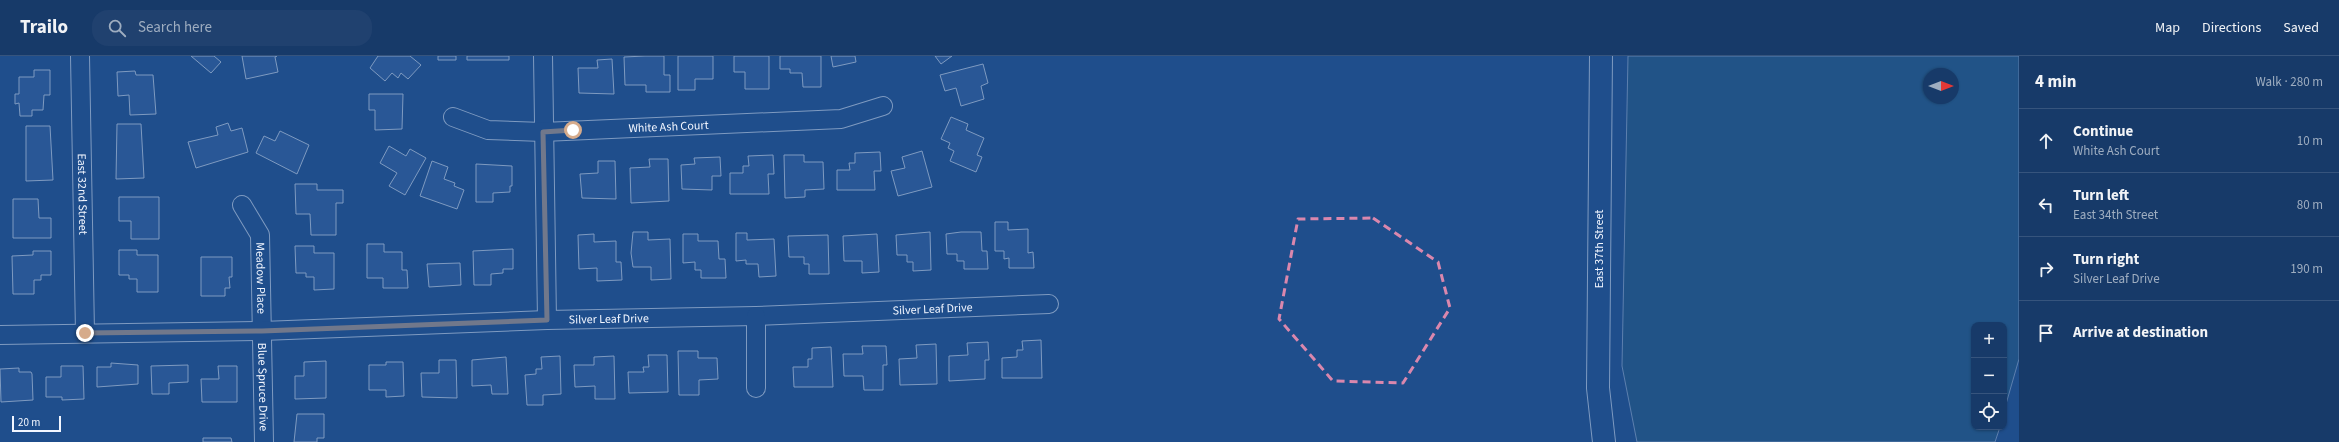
<!DOCTYPE html>
<meta charset="utf-8">
<style>
:root{--surface:#173a69;--page:#20416f;--text:#f1f3f6;--muted:#9eadc0;--line:#36547d}
body{margin:0;font-family:"Source Sans 3",sans-serif;background:var(--page);color:var(--text)}
.controls{position:absolute;right:12px;bottom:12px;display:grid;overflow:hidden;border-radius:8px;box-shadow:0 1px 3px #0004}
.controls button{width:36px;height:36px;display:grid;place-items:center;padding:0;border:0;border-bottom:1px solid var(--line);background:var(--surface);color:var(--text);font:20px sans-serif}
.compass{position:absolute;left:1923px;top:12px;width:36px;height:36px;border-radius:50%;background:var(--surface);box-shadow:0 1px 3px #0004;rotate:90deg}
.scale{position:absolute;left:12px;bottom:10px;width:49px;box-sizing:border-box;padding-left:4px;border:2px solid #f2f6ff;border-top:0;font-size:11px;line-height:14px;white-space:nowrap;color:#f2f6ff;-webkit-text-stroke:3px #1f4e8c;paint-order:stroke}
.stop{position:absolute;width:12px;height:12px;margin:-9px;border:3px solid #d6ab8b;border-radius:50%;background:#fff}
.stop.end{background:#d6ab8b;border-color:#fff;box-shadow:0 1px 4px #0008}
.list{margin:0;padding:0;list-style:none}
h2{display:flex;justify-content:space-between;align-items:center;height:52px;margin:0;padding:0 16px;font-size:17px}
h2 small{font-size:13px;font-weight:400;color:var(--muted)}
.list li{display:grid;grid-template-columns:26px 1fr auto;gap:12px;align-items:center;box-sizing:border-box;height:64px;padding:0 16px;border-top:1px solid var(--line)}
.list b{display:block;font-size:15px;white-space:nowrap}
.list p{margin:0;font-size:13px;white-space:nowrap;color:var(--muted)}
.list em{font-size:13px;font-style:normal;color:var(--muted)}
.icon{flex:none;width:22px;height:22px;fill:none;stroke:currentColor;stroke-width:2;stroke-linecap:round;stroke-linejoin:round}
.map{position:relative;flex:none;width:2019px;height:386px;overflow:hidden}
header{display:flex;align-items:center;gap:24px;box-sizing:border-box;height:56px;padding:0 20px;background:var(--surface);border-bottom:1px solid var(--line)}
header strong{font-size:19px}
nav{display:flex;gap:22px;margin-inline-start:auto;font-size:14px}
.search{width:280px;height:36px;background:var(--page);display:flex;align-items:center;gap:10px;box-sizing:border-box;padding:0 14px;border-radius:16px;color:var(--muted);font-size:15px}
main{display:flex}
aside{flex:1;background:var(--surface)}
.map>svg:first-child{display:block}
.green{fill:#245a82;stroke:#a8bbd7;fill-rule:evenodd}
.building{fill:#3563a3;stroke:#f2f6ff}
.lines{fill:none;stroke-linecap:round;stroke-linejoin:round}
.minor-casing{stroke:#f2f6ff;stroke-width:20}
.major-casing{stroke:#f2f6ff;stroke-width:24}
.minor{stroke:#1f4e8c;stroke-width:18}
.major{stroke:#1f4e8c;stroke-width:22}
.route{stroke:#d6ab8b;stroke-width:5}
.marked{fill:none;stroke:#da87ad;stroke-width:3;stroke-dasharray:8 5;stroke-linejoin:round}
.labels{text-anchor:middle;stroke-width:3;stroke-linejoin:round;paint-order:stroke}
.street-label{font-size:12px;fill:#f2f6ff;stroke:#1f4e8c}
</style>
<header>
<strong>Trailo</strong>
<div class="search"><svg class="icon" aria-label="search" viewBox="0 0 24 24"><circle cx="10" cy="10" r="6"/><path d="M15 15l6 6"/></svg>Search here</div>
<nav><a>Map</a><a>Directions</a><a>Saved</a></nav>
</header>
<main>
<div class="map">
<svg width="2019" height="386" viewBox="0 0 2019 386">
<rect width="100%" height="100%" fill="#1f4e8c"/>
<path class="green" d="M1628 0H2019V303L2004 355V269H1974V371H2000L1995 386H1637L1622 310ZM1929 18H1953V42H1929Z"/>
<path class="building" d="M191 0H214L221 6 211 17Z
M242 0H277L275 1 278 16 246 23Z
M378 0H410L421 9 408 23 401 17 398 22 392 17 385 25 370 12Z
M438 0H456V4H438Z
M467 0H509V4H467Z
M645 0H664V19H670V36H646V29H625L624 1Z
M678 0H713V23H695V34H678Z
M734 0H769V33H745V16H734Z
M780 0H821V31H803L802 17H790V13H780Z
M831 0H855L856 6 833 11Z
M935 0H952L941 8Z
M612 3 614 38 579 37 578 12H598L597 4Z
M983 8 988 27 981 30 984 43 961 50 956 32 945 35 940 19Z
M34 14H50V39H44L43 54H32V60H20L19 47 15 48V38H19V21H34Z
M135 15 136 19H153L156 58 130 59 129 39 118 40 117 16Z
M369 38H403L402 73 375 74V54H369Z
M951 61 968 68 966 74 984 82 977 99 982 101 976 116 950 105 954 95 948 92 950 87 941 83Z
M228 67 231 75 242 72 248 96 196 112 188 86 218 79 216 71Z
M117 68H141L144 122 116 123Z
M26 70H50L53 124 26 125Z
M280 75 309 89 297 118 256 97 264 80 275 85Z
M389 90 406 100 410 93 426 102 405 139 389 130 397 117 380 107Z
M922 95 932 131 898 140 891 115 905 112 902 101Z
M880 96 881 115H874L875 134H837V114H850L849 107H855V97Z
M773 99 774 118H768L769 138H730V117H743V110H749L748 100Z
M784 99H804V106H823L824 133 805 134V141L785 142Z
M720 101 721 120H712V134L682 133 681 109 695 108 694 102Z
M649 103H668L669 145 631 147 630 112 650 111Z
M432 105 448 111 444 123 455 127 454 130 464 134 457 153 420 140Z
M598 105H615L616 143 582 142 580 118 598 117Z
M476 108 512 110V130H510V136L493 137V146H476Z
M295 128H317V134H343V147H336V179H311L310 158H296Z
M119 141H159V183H131V165H119Z
M13 143H38L39 162H51V182H13Z
M995 166H1008V174L1028 173V197L1033 196 1034 212H1009V202L1004 203V195H995Z
M633 176H648V184L670 183 671 223 651 224V211H633L631 197Z
M930 176 931 214 913 215V206H907V199H897L896 179Z
M961 176H981L982 195H987L988 213H964V205H957V198H947L946 178Z
M736 177H747V184L774 183 776 220 759 221 758 208H746V204L736 205Z
M594 178V186L616 185V206H621L622 224 597 225V212L579 213 578 179Z
M683 178H698V185H718L719 203H725L726 222H701V214H695V206L683 207Z
M877 178 879 216 862 217V205H844L843 180Z
M828 179 829 218H809V208H804V201H789L788 180Z
M367 188H384V196H402V214H407L408 232H383V222H367Z
M295 190H314V197H334V233L314 234V221H306V217H296Z
M513 193V213H503V217L491 218V229H474L473 195Z
M119 194H137V199H158V236H137V223H129V219H119Z
M33 195H51V219H41V224H34V238H13L12 200 33 199Z
M201 201H232V221H229L230 232H225V240H201Z
M460 207 461 229 429 231 427 208Z
M1041 284 1042 322H1002V302L1017 301V294H1023L1022 285Z
M988 286 989 304H985V323L949 325V300L968 299 967 287Z
M936 288 937 328 900 329 899 303 917 302 916 289Z
M862 290H886L887 309H883V334H864L863 320H844L843 298H863Z
M831 291 833 331H794L793 311H808V303H812V292Z
M678 295H698V302H717L718 323 699 324V339H679Z
M648 299H667L668 336 629 337 628 316H644L643 311H649Z
M560 300 561 338 543 339V349H527L525 319 536 318V313H542L541 301Z
M614 300 615 343H595V330L575 331 574 309H594V301Z
M506 301 508 338H492L491 329 472 330V304Z
M439 304H456L457 342 422 341 421 317H439Z
M326 305V342L295 343V320H304V306Z
M386 306H403L404 340 386 341V334H369V309H386Z
M111 307 138 309V328L97 331V311H111Z
M188 309V326L169 327V338H152L151 310Z
M61 310H83L84 343 62 344V341H46V321H61Z
M218 310H237V346H202L201 323H219Z
M19 312V316H31L32 318 33 344 1 346 0 313Z
M297 358H324V382H317V386H294Z
M203 382H231L232 386H203Z"/>
<g class="lines">
<g class="minor-casing">
<g id="minor">
<path id="s1" d="M80 0 85 277"/>
<path d="M543 0 547 264"/>
<path id="s2" d="M453 61 488 74 543 76 841 63 883 50"/>
<path id="s3" d="M242 149 260 179 264 386"/>
<path id="s4" d="M0 279 262 275 547 264 756 260 1049 248"/>
<path d="M756 332V260"/>
</g>
</g>
<g class="major-casing">
<path id="major" d="M1601 0 1598 332 1604 386"/>
</g>
<use href="#minor" class="minor"/>
<use href="#major" class="major"/>
</g>
<g class="lines">
<path class="route" d="M85 277 262 275 547 264 543 76 573 74"/>
</g>
<path d="M0 0H2019V386H0ZM1373 162 1438 206 1450 252 1403 327 1333 325 1279 263 1298 163Z" fill="#1f4e8c" fill-opacity=".55" fill-rule="evenodd"/>
<path class="marked" d="M1373 162 1438 206 1450 252 1403 327 1333 325 1279 263 1298 163Z"/>
<g class="labels">
<g class="street-label">
<text dy="4" stroke="none"><textPath href="#s2" startOffset="218">White Ash Court</textPath></text>
<text dy="4" stroke="none"><textPath href="#s1" startOffset="138">East 32nd Street</textPath></text>
<text transform="translate(1599 193) rotate(-90)" y="4">East 37th Street</text>
<text dy="4" stroke="none"><textPath href="#s3" startOffset="78">Meadow Place</textPath></text>
<text dy="4" stroke="none"><textPath href="#s4" startOffset="933">Silver Leaf Drive</textPath></text>
<text dy="4" stroke="none"><textPath href="#s4" startOffset="609">Silver Leaf Drive</textPath></text>
<text dy="4" stroke="none"><textPath href="#s3" startOffset="187">Blue Spruce Drive</textPath></text>
</g>
</g>
</svg>
<div class="controls">
<button>+</button>
<button>−</button>
<button><svg class="icon" aria-label="locate" viewBox="0 0 24 24"><circle cx="12" cy="12" r="6"/><path d="M12 2v4M12 18v4M2 12h4M18 12h4"/></svg></button>
</div>
<svg class="compass" viewBox="-18 -18 36 36"><path d="M0-13l5 13h-10z" fill="#e53935"/><path d="M0 13l5-13h-10z" fill="#9eadc0"/></svg>
<div class="scale">20 m</div>
<div class="stop" style="left:573px;top:74px"></div>
<div class="stop end" style="left:85px;top:277px"></div>
</div>
<aside>
<h2>4 min<small>Walk · 280 m</small></h2>
<ul class="list">
<li><svg class="icon" aria-label="ahead" viewBox="0 0 24 24"><path d="M12 20V5M6 11l6-6 6 6"/></svg><div><b>Continue</b><p>White Ash Court</p></div><em>10 m</em></li>
<li><svg class="icon" aria-label="left" viewBox="0 0 24 24"><path d="M17 20v-9H6M10 6l-5 5 5 5"/></svg><div><b>Turn left</b><p>East 34th Street</p></div><em>80 m</em></li>
<li><svg class="icon" aria-label="right" viewBox="0 0 24 24"><path d="M7 20v-9h11M14 6l5 5-5 5"/></svg><div><b>Turn right</b><p>Silver Leaf Drive</p></div><em>190 m</em></li>
<li><svg class="icon" aria-label="arrive" viewBox="0 0 24 24"><path d="M6 21V4h12l-3 4 3 4H6"/></svg><div><b>Arrive at destination</b></div></li>
</ul>
</aside>
</main>
